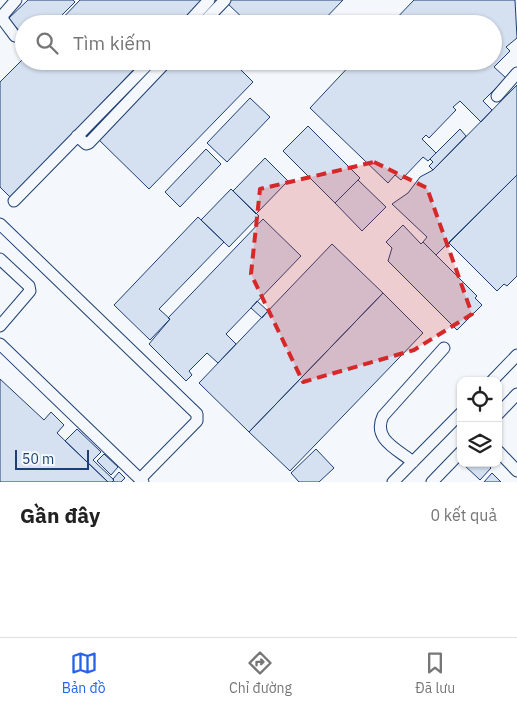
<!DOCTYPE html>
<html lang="vi">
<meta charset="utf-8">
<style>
:root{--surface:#fff;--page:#f6f6f6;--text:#222;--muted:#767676;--line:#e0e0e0;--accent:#2563eb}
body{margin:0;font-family:"IBM Plex Sans",sans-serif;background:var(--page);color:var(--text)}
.controls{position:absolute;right:15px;bottom:15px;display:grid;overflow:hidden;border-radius:10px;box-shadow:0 1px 4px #0004}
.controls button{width:45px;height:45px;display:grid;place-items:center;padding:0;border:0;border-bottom:1px solid var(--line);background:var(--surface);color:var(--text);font:25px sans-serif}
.scale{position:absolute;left:15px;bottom:12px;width:74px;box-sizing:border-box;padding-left:5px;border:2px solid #1d3f73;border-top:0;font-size:14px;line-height:18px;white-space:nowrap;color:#1d3f73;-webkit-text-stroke:4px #f4f7fb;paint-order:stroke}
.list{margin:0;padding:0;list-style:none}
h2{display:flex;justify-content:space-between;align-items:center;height:65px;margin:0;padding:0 20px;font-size:21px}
h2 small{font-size:16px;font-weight:400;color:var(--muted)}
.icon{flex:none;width:28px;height:28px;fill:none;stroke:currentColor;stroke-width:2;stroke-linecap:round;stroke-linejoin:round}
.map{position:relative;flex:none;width:517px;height:482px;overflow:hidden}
.search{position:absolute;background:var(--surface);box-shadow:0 1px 4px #0004;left:15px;right:15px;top:15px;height:55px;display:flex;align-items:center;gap:12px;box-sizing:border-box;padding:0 18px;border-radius:28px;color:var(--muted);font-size:19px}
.sheet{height:155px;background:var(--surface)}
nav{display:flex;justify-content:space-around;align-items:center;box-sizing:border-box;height:70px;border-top:1px solid var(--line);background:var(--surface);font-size:14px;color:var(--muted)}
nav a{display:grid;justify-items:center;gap:2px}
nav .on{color:var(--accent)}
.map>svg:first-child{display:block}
.building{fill:#d5e0f0;stroke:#1d3f73}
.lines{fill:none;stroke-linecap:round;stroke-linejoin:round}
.minor-casing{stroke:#1d3f73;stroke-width:13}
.minor{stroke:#f4f7fb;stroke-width:11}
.marked{fill:#d62828;fill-opacity:0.2;stroke:#d62828;stroke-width:4;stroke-dasharray:10 6;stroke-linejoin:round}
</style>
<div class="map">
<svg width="517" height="482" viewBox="0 0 517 482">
<rect width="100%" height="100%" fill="#f4f7fb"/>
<path class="building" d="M28 0H73L75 2 58 19 54 15 45 24H24V36L8 19Z
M80 0H202L179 24H57Z
M228 0H343L320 24H249L226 2Z
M414 0H515L517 38 506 47 510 51 494 67 506 78 483 101 492 110 481 122 460 101 453 107 456 110 429 138 426 135 422 139 436 153 428 161 423 157 401 180 395 175 388 183 310 108 354 61H493V24H391Z
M24 58V61H142L11 198 0 187V82Z
M169 61H232L253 82 149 189 96 137Z
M517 85V175L436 255 423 242 427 237 392 204 408 193 420 177 433 170Z
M250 98 270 117 227 162 207 143Z
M308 126 360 178 335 203 283 151Z
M460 129 466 136 433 170 429 166 433 162 430 159Z
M206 149 221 164 180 207 165 192Z
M265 158 288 181 256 214 233 191Z
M517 175V276L507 286 504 284 497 291 449 243Z
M358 180 386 207 362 231 335 203Z
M231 189 259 216 229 247 201 220Z
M198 217 224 242 159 309 170 319 150 340 114 305Z
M263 219 301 256 226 334 236 344 218 363 207 353 189 371 192 375 186 381 149 344 170 319 168 318Z
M403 225 421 244 423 242 477 296 475 298 482 305 457 330 388 261 392 248 386 242Z
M332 244 383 293 249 432 199 383Z
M383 293 423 333 290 471 249 432Z
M257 301 268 311 262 318 251 308Z
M0 379 44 420 51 412 64 425 57 433 108 482H0Z
M77 429 101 452 93 460 114 480 112 482H108L65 441Z
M316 449 334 468 319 482H299L291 473Z
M104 454 118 467 111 475 97 461Z
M486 463 491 468 480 480 463 464Z
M119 472 125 478 121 482H114L113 479Z
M492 473 501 482H484Z"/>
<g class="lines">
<g class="minor-casing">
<path id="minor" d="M187 24 209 0
M202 24 225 0
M15 36 3 20V15L16 0
M497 96 517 73
M77 136 86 144 89 143 167 61
M14 201 151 61
M0 224 197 414V421L140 479
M0 259 29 286 30 291 0 326
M0 344 143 482
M492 381 517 355
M498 414 517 394
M498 451 517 471
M413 462C397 449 372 439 383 416L444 348
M393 482 461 413
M432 482 461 452"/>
</g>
<use href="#minor" class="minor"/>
</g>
<path class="marked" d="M374 162 427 188 472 314 414 350 303 382 251 274 260 189Z"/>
</svg>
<div class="controls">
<button><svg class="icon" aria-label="locate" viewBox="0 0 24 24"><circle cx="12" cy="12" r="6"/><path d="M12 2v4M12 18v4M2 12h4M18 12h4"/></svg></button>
<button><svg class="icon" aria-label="layers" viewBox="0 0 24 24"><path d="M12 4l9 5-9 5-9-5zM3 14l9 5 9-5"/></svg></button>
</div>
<div class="scale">50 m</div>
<div class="search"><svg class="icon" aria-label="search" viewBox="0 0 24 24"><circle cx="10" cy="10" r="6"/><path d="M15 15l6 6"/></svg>Tìm kiếm</div>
</div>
<section class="sheet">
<h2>Gần đây<small>0 kết quả</small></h2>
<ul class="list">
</ul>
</section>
<nav>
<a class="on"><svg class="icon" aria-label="map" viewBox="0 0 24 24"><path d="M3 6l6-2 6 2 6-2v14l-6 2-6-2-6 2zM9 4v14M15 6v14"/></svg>Bản đồ</a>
<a><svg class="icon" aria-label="directions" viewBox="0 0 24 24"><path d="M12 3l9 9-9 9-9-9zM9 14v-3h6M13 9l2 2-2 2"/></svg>Chỉ đường</a>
<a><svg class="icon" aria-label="saved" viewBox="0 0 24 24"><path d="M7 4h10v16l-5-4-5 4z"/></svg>Đã lưu</a>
</nav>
